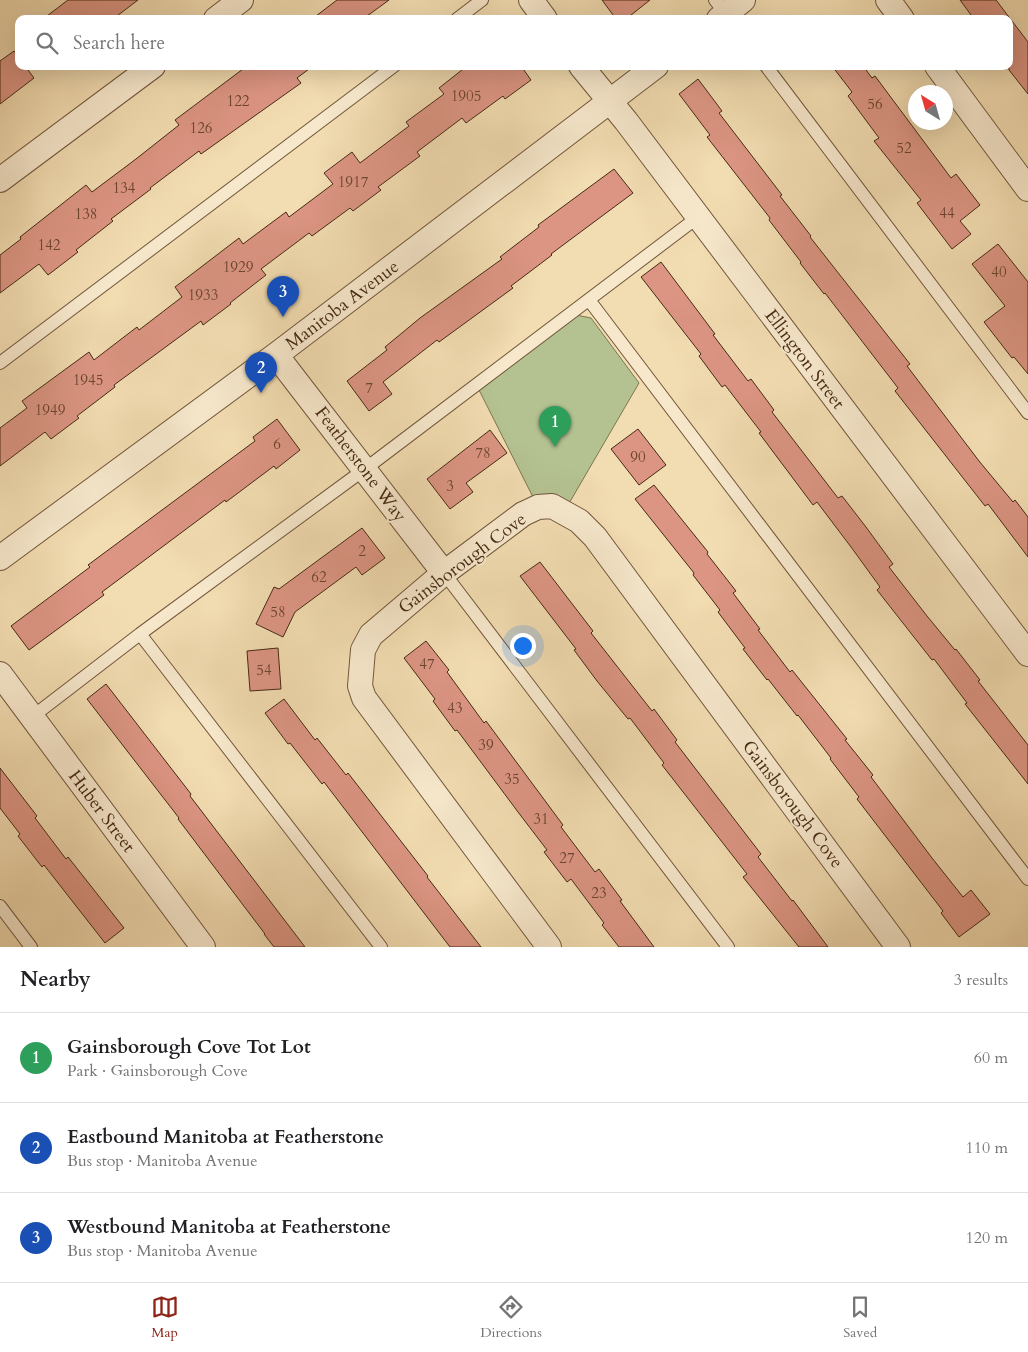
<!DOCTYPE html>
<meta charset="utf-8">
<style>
:root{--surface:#fff;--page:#f2f2f2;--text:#202124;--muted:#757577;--line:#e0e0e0;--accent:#8f2418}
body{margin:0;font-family:Cardo,serif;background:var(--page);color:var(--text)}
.compass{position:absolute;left:908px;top:85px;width:45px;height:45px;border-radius:50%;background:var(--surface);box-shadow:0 5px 20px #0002;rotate:323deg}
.you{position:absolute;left:522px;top:645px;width:18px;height:18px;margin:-12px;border:4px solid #fff;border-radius:50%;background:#1a73e8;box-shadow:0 0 0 8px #1a73e833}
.badge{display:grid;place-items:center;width:32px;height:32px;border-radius:50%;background:var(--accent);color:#fff;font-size:16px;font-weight:700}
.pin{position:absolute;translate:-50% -41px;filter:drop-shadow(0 1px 2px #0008)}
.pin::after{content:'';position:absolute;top:26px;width:18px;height:15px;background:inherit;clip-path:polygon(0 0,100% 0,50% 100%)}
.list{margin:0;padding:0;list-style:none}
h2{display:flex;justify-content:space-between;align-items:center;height:65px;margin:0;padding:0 20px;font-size:21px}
h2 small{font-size:16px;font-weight:400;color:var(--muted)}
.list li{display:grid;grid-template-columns:32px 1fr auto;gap:15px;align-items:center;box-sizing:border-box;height:90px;padding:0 20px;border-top:1px solid var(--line)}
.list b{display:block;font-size:19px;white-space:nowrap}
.list p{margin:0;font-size:16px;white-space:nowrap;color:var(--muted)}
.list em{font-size:16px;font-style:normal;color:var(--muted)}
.icon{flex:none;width:28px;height:28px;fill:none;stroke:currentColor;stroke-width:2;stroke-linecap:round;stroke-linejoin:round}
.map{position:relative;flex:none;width:1028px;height:947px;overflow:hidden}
.search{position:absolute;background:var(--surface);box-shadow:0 5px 20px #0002;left:15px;right:15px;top:15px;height:55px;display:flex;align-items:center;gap:12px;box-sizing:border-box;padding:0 18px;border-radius:10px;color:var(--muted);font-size:19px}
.sheet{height:335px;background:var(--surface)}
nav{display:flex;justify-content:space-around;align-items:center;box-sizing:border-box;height:70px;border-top:1px solid var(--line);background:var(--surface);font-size:14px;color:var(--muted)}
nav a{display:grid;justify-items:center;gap:2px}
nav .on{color:var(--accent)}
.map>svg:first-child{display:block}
.green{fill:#b4c291;stroke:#7d7652}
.building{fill:#dc9583;stroke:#462a14}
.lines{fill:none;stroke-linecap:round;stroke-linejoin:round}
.lane-casing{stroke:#71563b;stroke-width:14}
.street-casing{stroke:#71563b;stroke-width:26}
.lane{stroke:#f7e8cc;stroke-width:12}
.street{stroke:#f7e8cc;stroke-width:24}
.labels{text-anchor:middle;stroke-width:4;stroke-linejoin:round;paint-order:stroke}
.number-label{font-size:15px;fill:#6c4530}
.street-label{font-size:18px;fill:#462a14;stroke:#f7e8cc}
</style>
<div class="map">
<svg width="1028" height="947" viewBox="0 0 1028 947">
<rect width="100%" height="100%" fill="#f2dcb1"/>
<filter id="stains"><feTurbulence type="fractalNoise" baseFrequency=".004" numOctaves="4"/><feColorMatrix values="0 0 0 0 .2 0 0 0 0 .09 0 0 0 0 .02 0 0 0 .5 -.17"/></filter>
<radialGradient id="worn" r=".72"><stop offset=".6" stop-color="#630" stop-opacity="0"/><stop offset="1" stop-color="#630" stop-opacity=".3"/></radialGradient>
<path class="green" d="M576 315 591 318 639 383 564 512 538 507 478 388Z"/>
<path class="building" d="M68 0H138L113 19H43Z
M337 0H389L363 19H312Z
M602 0H650L626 19H616Z
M960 0H996L1028 42V94L1009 70V19H974Z
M14 51 19 57V66H25L34 78 0 104V61Z
M247 66H313L297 78 301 83 201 154 199 151 150 188 151 189 111 219 113 221 76 250 78 252 48 275 39 264 0 293V255L21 239 20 237 86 185 92 192 136 159 179 125 175 120Z
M467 66H521L531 80 505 99 503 96 466 123 462 118 417 152 420 156 378 187 381 190 353 211 350 208 312 236 309 233 261 269 266 275 230 303 231 304 203 325 201 321 163 349 114 385 115 387 77 416 79 418 51 439 45 432 0 466V428L27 408 22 401 89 352 94 360 137 327 139 330 182 297 175 287 239 238 243 244 286 212 289 217 333 184 324 173 352 152 360 163 409 126 406 122 444 94 439 88Z
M832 66H863L872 78 875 76 951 178 956 174 980 205 960 221 971 234 952 249 917 203 921 200 874 141 879 138 848 96 852 92Z
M698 79 722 111 719 113 782 195 780 196 811 236 810 237 910 364 907 366 979 461 1013 502 1015 500 1028 517V557L988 504 985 506 895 391 898 388 825 293 824 294 800 263 801 262 769 220 770 218 707 137 710 135 679 94Z
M614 169 633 193 551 254 552 255 511 286 513 288 439 342 437 340 383 382 392 394 369 411 347 381 387 350 385 347 420 318 502 259 500 257 539 227 538 225Z
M998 244 1028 282V374L1014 357 1012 358 984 322 1005 306 972 264Z
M661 262 715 334 713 335 748 381 751 379 774 410 772 412 838 498 842 496 866 527 893 564 889 567 927 616 955 650 956 649 980 680 978 681 1028 745V784L965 704 967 703 934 659 932 660 877 590 880 587 851 547 817 502 813 505 759 433 761 432 725 385 722 387 699 356 701 354 641 277Z
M277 419 300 450 276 469 274 466 226 502 225 500 102 592 104 595 29 650 11 626 90 567 88 565 255 441 253 437Z
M638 429 666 465 639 485 611 449Z
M490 430 507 453 466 483 473 492 450 509 427 479Z
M654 485 708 552 707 554 736 591 733 593 760 629 758 630 790 672 792 670 847 739 845 740 873 775 871 777 932 858 963 897 971 890 990 914 959 937 941 913 943 911 857 799 859 797 830 759 831 758 798 715 797 716 768 679 767 680 743 649 745 648 718 612 720 610 693 575 694 573 635 499Z
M362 528 385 558 362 575 356 567 295 612 283 637 256 624 274 587 279 589Z
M540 562 593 631 591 633 652 711 654 709 677 740 675 742 761 854 758 857 792 901 793 900 828 947H799L743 877 747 874 662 765 664 763 630 718 628 719 597 681 574 650 576 649 520 576Z
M426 641 449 670 447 672 484 723 486 721 563 825 561 827 595 872 599 869 622 900 620 901 654 947H619L602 925 604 923 571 879 567 882 544 852 547 850 518 812 457 730 455 731 433 701 435 699 404 658Z
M278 648 281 689 250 691 247 651Z
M106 684 191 794 190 796 305 947H274L264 934H265L178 819 179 818 87 699Z
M284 699 315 740 317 738 346 775 348 773 428 876 427 877 481 947H450L324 782 322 784 290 743 288 744 265 713Z
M0 768 37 816 35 818 66 859 68 857 124 928 105 943 44 865 42 867 18 836 20 834 0 808Z"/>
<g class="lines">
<g class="lane-casing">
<path id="lane" d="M715 0 729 18
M457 19 482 0
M766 66 1028 413
M589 300 1028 879
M0 363 394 66
M444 573 728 947
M140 634 381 947
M32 717 140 634 365 469 698 217
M0 906 31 947"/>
</g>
<g class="street-casing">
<path id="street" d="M531 0 545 19
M888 0 902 19
M216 19 241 0
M719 19 743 0
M581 66 626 121 1028 654
M937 66 1028 189
M0 180 153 66
M276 355 444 573
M0 558 276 355 656 66
M0 674 203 947
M549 947 364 698 360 686 363 650 371 635 444 573 523 514 538 507 552 506 579 521 595 537 898 947"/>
</g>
<use href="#lane" class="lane"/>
<use href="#street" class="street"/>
</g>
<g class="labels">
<g class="number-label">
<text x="466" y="101">1905</text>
<text x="238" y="106">122</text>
<text x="875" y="109">56</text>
<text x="201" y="133">126</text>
<text x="904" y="153">52</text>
<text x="353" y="187">1917</text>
<text x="124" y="193">134</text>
<text x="947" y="218">44</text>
<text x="86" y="219">138</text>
<text x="49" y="250">142</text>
<text x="238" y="272">1929</text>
<text x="999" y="277">40</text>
<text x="203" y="300">1933</text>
<text x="88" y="385">1945</text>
<text x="369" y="393">7</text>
<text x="50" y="415">1949</text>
<text x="277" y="449">6</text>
<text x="483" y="458">78</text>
<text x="638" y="462">90</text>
<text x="450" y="491">3</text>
<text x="362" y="556">2</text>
<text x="319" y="582">62</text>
<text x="278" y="617">58</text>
<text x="427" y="669">47</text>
<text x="264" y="675">54</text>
<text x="455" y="713">43</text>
<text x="486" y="750">39</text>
<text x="512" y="784">35</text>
<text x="541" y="824">31</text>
<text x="567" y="863">27</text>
<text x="599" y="898">23</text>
</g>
<g class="street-label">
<text transform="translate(342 305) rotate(-37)" y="6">Manitoba Avenue</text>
<text transform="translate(805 359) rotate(53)" y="6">Ellington Street</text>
<text transform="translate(361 464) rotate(53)" y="6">Featherstone Way</text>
<text transform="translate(462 563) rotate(-37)" y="6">Gainsborough Cove</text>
<text transform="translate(793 804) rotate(53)" y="6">Gainsborough Cove</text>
<text transform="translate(102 811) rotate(53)" y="6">Huber Street</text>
</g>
</g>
<rect width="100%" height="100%" filter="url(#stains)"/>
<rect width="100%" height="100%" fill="url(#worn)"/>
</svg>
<svg class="compass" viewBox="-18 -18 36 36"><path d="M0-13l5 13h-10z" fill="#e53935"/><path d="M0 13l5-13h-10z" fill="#757577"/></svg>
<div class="you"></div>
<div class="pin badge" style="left:555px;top:447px;background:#2e9e5b">1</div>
<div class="pin badge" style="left:261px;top:393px;background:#1a4fb4">2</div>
<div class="pin badge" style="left:283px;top:317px;background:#1a4fb4">3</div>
<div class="search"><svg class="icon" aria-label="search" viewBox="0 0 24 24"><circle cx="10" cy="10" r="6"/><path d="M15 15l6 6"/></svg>Search here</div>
</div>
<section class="sheet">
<h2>Nearby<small>3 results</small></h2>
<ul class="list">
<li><span class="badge" style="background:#2e9e5b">1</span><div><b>Gainsborough Cove Tot Lot</b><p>Park · Gainsborough Cove</p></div><em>60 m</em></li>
<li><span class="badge" style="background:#1a4fb4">2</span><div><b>Eastbound Manitoba at Featherstone</b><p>Bus stop · Manitoba Avenue</p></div><em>110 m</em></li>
<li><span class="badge" style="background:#1a4fb4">3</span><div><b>Westbound Manitoba at Featherstone</b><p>Bus stop · Manitoba Avenue</p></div><em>120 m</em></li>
</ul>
</section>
<nav>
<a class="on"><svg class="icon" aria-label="map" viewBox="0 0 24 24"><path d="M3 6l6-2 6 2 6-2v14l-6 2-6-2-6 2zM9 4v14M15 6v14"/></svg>Map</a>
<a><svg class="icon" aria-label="directions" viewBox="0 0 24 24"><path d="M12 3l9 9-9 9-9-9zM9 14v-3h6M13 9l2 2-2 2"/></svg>Directions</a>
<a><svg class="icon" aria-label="saved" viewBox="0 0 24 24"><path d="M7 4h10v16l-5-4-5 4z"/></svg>Saved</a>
</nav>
